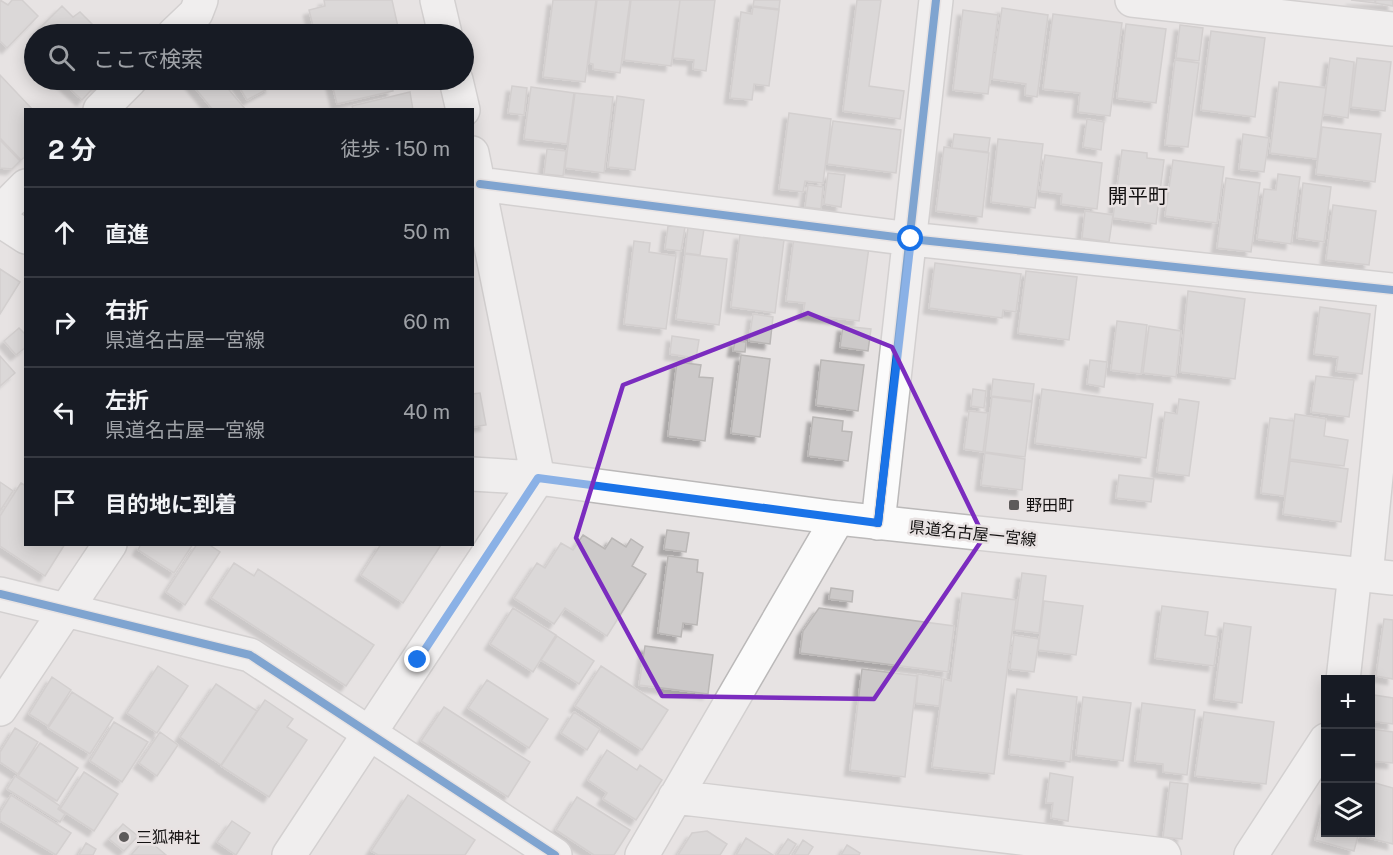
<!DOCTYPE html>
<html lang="ja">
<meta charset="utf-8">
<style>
:root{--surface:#171b24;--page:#20242c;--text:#f1f3f6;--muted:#9ea1a6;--line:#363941}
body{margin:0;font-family:"Public Sans","Noto Sans JP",sans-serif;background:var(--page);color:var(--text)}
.controls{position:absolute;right:18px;bottom:18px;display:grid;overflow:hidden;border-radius:0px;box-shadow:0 3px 15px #0003}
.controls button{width:54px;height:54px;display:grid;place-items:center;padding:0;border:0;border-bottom:2px solid var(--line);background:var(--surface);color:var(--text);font:30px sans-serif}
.stop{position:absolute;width:18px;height:18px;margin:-14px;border:4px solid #1a73e8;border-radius:50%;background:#fff}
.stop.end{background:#1a73e8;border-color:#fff;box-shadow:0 2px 6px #0008}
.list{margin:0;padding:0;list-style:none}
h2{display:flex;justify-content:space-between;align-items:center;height:78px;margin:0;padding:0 24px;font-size:26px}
h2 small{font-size:20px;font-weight:400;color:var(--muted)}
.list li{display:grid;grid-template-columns:39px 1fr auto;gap:18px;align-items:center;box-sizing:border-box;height:90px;padding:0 24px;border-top:2px solid var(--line)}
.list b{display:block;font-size:22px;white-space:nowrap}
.list p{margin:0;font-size:20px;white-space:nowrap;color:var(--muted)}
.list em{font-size:20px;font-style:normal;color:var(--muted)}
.icon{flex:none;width:33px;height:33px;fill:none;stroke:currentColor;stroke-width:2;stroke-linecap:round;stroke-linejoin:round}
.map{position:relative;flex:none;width:1393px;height:855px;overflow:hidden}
.search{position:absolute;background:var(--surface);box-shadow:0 3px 15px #0003;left:24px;top:24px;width:450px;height:66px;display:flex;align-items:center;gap:15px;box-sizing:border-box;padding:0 21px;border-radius:33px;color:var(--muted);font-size:22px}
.panel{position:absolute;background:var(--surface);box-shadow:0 3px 15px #0003;left:24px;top:108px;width:450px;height:438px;border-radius:0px}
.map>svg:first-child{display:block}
.building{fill:#ccc9c9;stroke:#bab7b6;stroke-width:1.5;filter:url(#shadow)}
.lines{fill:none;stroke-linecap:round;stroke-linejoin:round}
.minor-casing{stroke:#bbb9b9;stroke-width:36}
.major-casing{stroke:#bbb9b9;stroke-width:36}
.minor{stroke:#fbfbfb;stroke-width:33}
.major{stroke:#fbfbfb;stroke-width:33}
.cycleway-casing{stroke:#e8e2e2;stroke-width:11}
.cycleway{stroke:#0057b8;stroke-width:8}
.route{stroke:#1a73e8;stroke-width:8}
.marked{fill:none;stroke:#7b2cbf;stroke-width:4.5;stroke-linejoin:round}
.poi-dot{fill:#5d5a5a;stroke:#e8e2e2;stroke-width:2}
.labels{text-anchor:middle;stroke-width:5;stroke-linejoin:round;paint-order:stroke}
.poi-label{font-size:16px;fill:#131111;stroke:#e8e2e2;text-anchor:start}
.street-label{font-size:16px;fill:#131111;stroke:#e8e2e2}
.quarter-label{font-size:20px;fill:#131111;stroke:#e8e2e2}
</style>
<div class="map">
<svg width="1393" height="855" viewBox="0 0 1393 855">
<defs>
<filter id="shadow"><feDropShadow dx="-5.5" dy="5.5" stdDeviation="1.5" flood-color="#0004"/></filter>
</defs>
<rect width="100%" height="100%" fill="#e7e3e3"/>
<path class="building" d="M0 0 8 5 12 0H22L38 16 7 48 0 41Z
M324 0H392L398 27 364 34H315L309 10 325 6Z
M553 0H596L585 82 543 77Z
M597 0H630L620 73 593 69V64L589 63Z
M631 0H680L671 66 624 60Z
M680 0H715L706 71 693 69 694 60 673 58Z
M754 0H780L779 9 753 6Z
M857 0H881L869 86 904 91 900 119 843 111Z
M1351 0H1375V3Z
M1376 0H1393V6L1375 3Z
M62 6 73 17 80 12 96 28 90 34H39L36 32Z
M753 7 779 10 769 86 754 84 752 100 730 98 741 12 752 14Z
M1002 8 1048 15 1037 97 1025 95 1026 84 992 79Z
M963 10 998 15 988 94 953 90Z
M1053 14 1122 23 1110 116 1078 112 1080 93 1043 89Z
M1126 24 1166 29 1156 103 1117 98Z
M1180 25 1203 28 1199 61 1176 58Z
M103 26 112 34H95Z
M1211 31 1265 38 1255 117 1201 110Z
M1330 58 1354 62 1348 118 1323 114Z
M1357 58 1391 62 1385 111 1351 107Z
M1175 60 1199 63 1188 147 1165 145Z
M0 75 33 110H26V156L21 160 0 138Z
M60 80H83L93 88 82 100Z
M88 80H103L96 87Z
M193 80H230L225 85 246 110H213L190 82Z
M235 80H267L271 87 247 100Z
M331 80H398L391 81 393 91 337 104Z
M1279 82 1326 88 1317 159 1270 153Z
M512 86 527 88 524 115 508 113Z
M531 87 574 93 567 144 524 139Z
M410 92 413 110H353L352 106Z
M575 93 613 97 604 173 565 168Z
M617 96 644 100 635 170 608 167Z
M789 113 831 119 823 183 805 181 803 192 779 189Z
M1087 119 1104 122 1101 150 1083 147Z
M833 121 901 130 896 173 827 164Z
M1322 127 1381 134 1375 182 1316 174Z
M954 134 990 138 988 152 952 148Z
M1243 134 1269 138 1264 172 1239 169Z
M998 139 1043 144 1035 208 991 202Z
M0 140 20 161 12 169 0 168Z
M944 147 989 153 982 217 936 211Z
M547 149 566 151 563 176 544 174Z
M1122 150 1147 153V158L1164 160 1156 224 1113 218Z
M1045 155 1102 163 1097 209 1061 204 1062 194 1040 191Z
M1173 160 1224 167 1217 223 1165 216Z
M828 173 845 175 841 207 824 204Z
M1278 174 1300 177 1291 244 1257 239 1264 189 1276 190Z
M1226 178 1260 183 1251 252 1217 248Z
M1303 183 1331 187 1324 242 1297 238Z
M808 185 823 187 821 209 805 207Z
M1333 205 1376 211 1369 265 1326 260Z
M1085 211 1113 215 1109 242 1082 238Z
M668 226 685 227 681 251 665 249Z
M688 227 704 229 700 255 685 253Z
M740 234 784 240 775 313 731 307Z
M794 237 869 247 859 321 803 314 805 303 786 301Z
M634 241 650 243 649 252 676 256 666 329 624 324Z
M685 254 727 259 719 325 676 319Z
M935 263 1021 274 1016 312 1003 310 1002 318 929 308Z
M0 269 20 282 0 314Z
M1026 271 1077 277 1069 340 1018 333Z
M1188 291 1245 299 1235 379 1180 372Z
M1320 307 1370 314 1362 374 1336 371 1338 357 1314 354Z
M753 314 773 317 770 344 749 341Z
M1117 321 1147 325 1141 374 1111 370Z
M843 326 871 329 868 351 840 347Z
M1149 326 1181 331 1176 377 1143 373Z
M19 328 26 335V347L16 355 4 341Z
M672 336 699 340 696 358 670 354Z
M735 341 746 342 745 352 733 351Z
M741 355 770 359 760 437 731 433Z
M0 356 15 373 0 386Z
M821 360 864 365 858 411 816 405Z
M1090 360 1107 362 1104 387 1087 384Z
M677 362 701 365 699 377 713 378 705 441 668 436Z
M1316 376 1354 380 1349 417 1311 412Z
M993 379 1034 384 1032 401 991 396Z
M973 389 986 391 984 408 971 406Z
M1042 389 1153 404 1146 458 1035 443Z
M480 393 486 425 473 427 472 434V394Z
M992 397 1032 402 1025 457 985 452Z
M1179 399 1199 402 1189 476 1157 472 1165 412 1177 414Z
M969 411 988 413 983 452 964 449Z
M1295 414 1326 419 1324 436 1348 440 1344 466 1290 459Z
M813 417 843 421 842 431 852 432 848 461 808 456Z
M1270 418 1294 421 1284 496 1261 493Z
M985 453 1025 459 1022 490 981 485Z
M1290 461 1348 469 1341 522 1283 514Z
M1119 475 1154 479 1151 502 1116 498Z
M0 482 13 491 0 511Z
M21 483 26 486V544H65L45 576 0 546V516Z
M667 530 689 533 686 552 664 549Z
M583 535 605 549 612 538 626 547 631 539 643 547 632 566 646 574 607 636 565 608 554 624 514 598 537 563 545 568 561 543 573 550Z
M141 544H193L174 573 138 550Z
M197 544H208L220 552 185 605 166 592Z
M381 544 441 545 403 603 361 575Z
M668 556 698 560 697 572 703 573 697 625 683 623 681 637 658 633Z
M234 563 254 576 258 569 374 645 346 686 211 598Z
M1022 573 1046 576 1039 633 1014 630Z
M831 588 853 591 852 602 829 599Z
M962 593 1016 600 994 774 932 767 944 679 951 681Z
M1044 601 1083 606 1076 655 1038 650Z
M1162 606 1208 612 1205 635 1218 637 1214 666 1155 658Z
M513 608 556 635 533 672 490 644Z
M819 608 954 626 948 672 800 653 803 631Z
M1384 619 1393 620V679L1376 676Z
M1224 623 1251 627 1242 703 1214 699Z
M1014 635 1039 639 1034 672 1010 669Z
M557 636 594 661 579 684 541 660Z
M645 646 713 655 708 694 639 685Z
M158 666 188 686 157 733 127 713Z
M601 666 668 710 642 750 575 706Z
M862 669 917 676 905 777 850 770Z
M918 674 942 678 939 706 915 703Z
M52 677 71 690 48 726 29 714Z
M487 680 548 719 529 748 468 708Z
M216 684 257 711 221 765 180 737Z
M1017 689 1077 697 1070 762 1009 754Z
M72 692 113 718 90 754 48 728Z
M1374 695 1393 698V724L1370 721Z
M1083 697 1131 703 1123 761 1076 755Z
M265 700 293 719 287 727 307 740 269 797 221 766Z
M1142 703 1195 710 1187 775 1163 772V764L1135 761Z
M444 707 530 762 508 797 421 741Z
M574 712 600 729 587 750 561 733Z
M1204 712 1274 722 1266 784 1195 776Z
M114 722 148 742 122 782 90 761Z
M15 728 38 742 18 774 0 762V752Z
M1370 729 1393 732V763L1370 761Z
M160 732 178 745 157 776 139 763Z
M40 743 78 768 57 801 18 776Z
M607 750 637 770 640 765 662 780 636 820 603 799 607 793 588 780Z
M84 772 118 794 94 831 60 809Z
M1050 773 1073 777 1068 821 1051 818 1053 803H1046Z
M15 776 60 806 58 809 65 814 60 822 7 789Z
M1170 782 1188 784 1182 839 1163 837Z
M1375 783 1393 788V844L1361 836 1362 832H1370V800Z
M11 795 71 833 56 855 0 821V813Z
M408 795 475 840 465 855H378L371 851Z
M577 797 630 830 614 855H594L556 830Z
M1326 799V832H1359L1354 851 1315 840Z
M232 821 250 833 236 855 217 842Z
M123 824 138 836 124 851 109 839Z
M707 831 727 844 720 855H678L692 833Z
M146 838 166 855H131Z
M746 838 773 855H736Z
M788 839 796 844 789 855H777Z
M803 840 813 847 808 855H794Z
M86 843 96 849 93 855H79Z
M847 845 860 853 859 855H841Z"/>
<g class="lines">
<g class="minor-casing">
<path id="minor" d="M437 0 445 34
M1132 0 1393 29
M174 34 196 13 201 0
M456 80 463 110
M100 110 130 80
M472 153 538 478 472 474
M480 184 911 239 1393 290
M0 212 26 186
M0 220 26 237
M878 523 936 0
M1366 575 1393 309
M0 594 250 655 555 855
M1343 680 1355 573
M0 709 110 544
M675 797 1164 855
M642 855 838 518
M1251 855 1326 740"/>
</g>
<g class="major-casing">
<path id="major" d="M289 855 538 478 838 518 1393 578"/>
</g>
<use href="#minor" class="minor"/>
<use href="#major" class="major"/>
<g class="cycleway-casing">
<path id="cycleway" d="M480 184 911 239 1393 290
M878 523 936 0
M0 594 250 655 555 855"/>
</g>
<use href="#cycleway" class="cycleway"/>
</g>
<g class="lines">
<path class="route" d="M418 660 538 478 878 523 911 239"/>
</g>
<path d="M0 0H1393V855H0ZM808 313 892 347 984 537 874 699 662 696 576 538 623 385Z" fill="#e7e3e3" fill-opacity=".55" fill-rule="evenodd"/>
<path class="marked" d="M808 313 892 347 984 537 874 699 662 696 576 538 623 385Z"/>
<g class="poi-dot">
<rect x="1008" y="499" width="12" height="12" rx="3"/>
<circle cx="124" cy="837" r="6"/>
</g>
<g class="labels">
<g class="poi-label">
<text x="1026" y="511">野田町</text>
<text x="136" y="843">三狐神社</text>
</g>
<g class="street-label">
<text transform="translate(973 533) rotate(6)" y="6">県道名古屋一宮線</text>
</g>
<g class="quarter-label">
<text x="1138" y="203">開平町</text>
</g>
</g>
</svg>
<div class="controls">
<button>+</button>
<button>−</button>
<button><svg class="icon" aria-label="layers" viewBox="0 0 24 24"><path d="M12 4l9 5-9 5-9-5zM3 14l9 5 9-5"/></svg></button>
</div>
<div class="stop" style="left:911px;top:239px"></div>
<div class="stop end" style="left:418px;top:660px"></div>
<div class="search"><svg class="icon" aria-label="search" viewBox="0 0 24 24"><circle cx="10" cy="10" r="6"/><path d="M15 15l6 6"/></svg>ここで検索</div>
<section class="panel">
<h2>2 分<small>徒歩 · 150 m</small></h2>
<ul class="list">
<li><svg class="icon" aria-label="ahead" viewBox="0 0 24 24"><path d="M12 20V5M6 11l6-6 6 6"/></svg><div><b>直進</b></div><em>50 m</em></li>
<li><svg class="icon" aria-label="right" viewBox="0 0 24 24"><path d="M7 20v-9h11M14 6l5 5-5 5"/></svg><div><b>右折</b><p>県道名古屋一宮線</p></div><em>60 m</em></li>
<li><svg class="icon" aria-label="left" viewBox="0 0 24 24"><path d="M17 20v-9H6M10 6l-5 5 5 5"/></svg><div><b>左折</b><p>県道名古屋一宮線</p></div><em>40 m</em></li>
<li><svg class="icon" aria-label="arrive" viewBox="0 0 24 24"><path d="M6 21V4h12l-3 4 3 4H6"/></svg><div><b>目的地に到着</b></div></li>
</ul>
</section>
</div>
